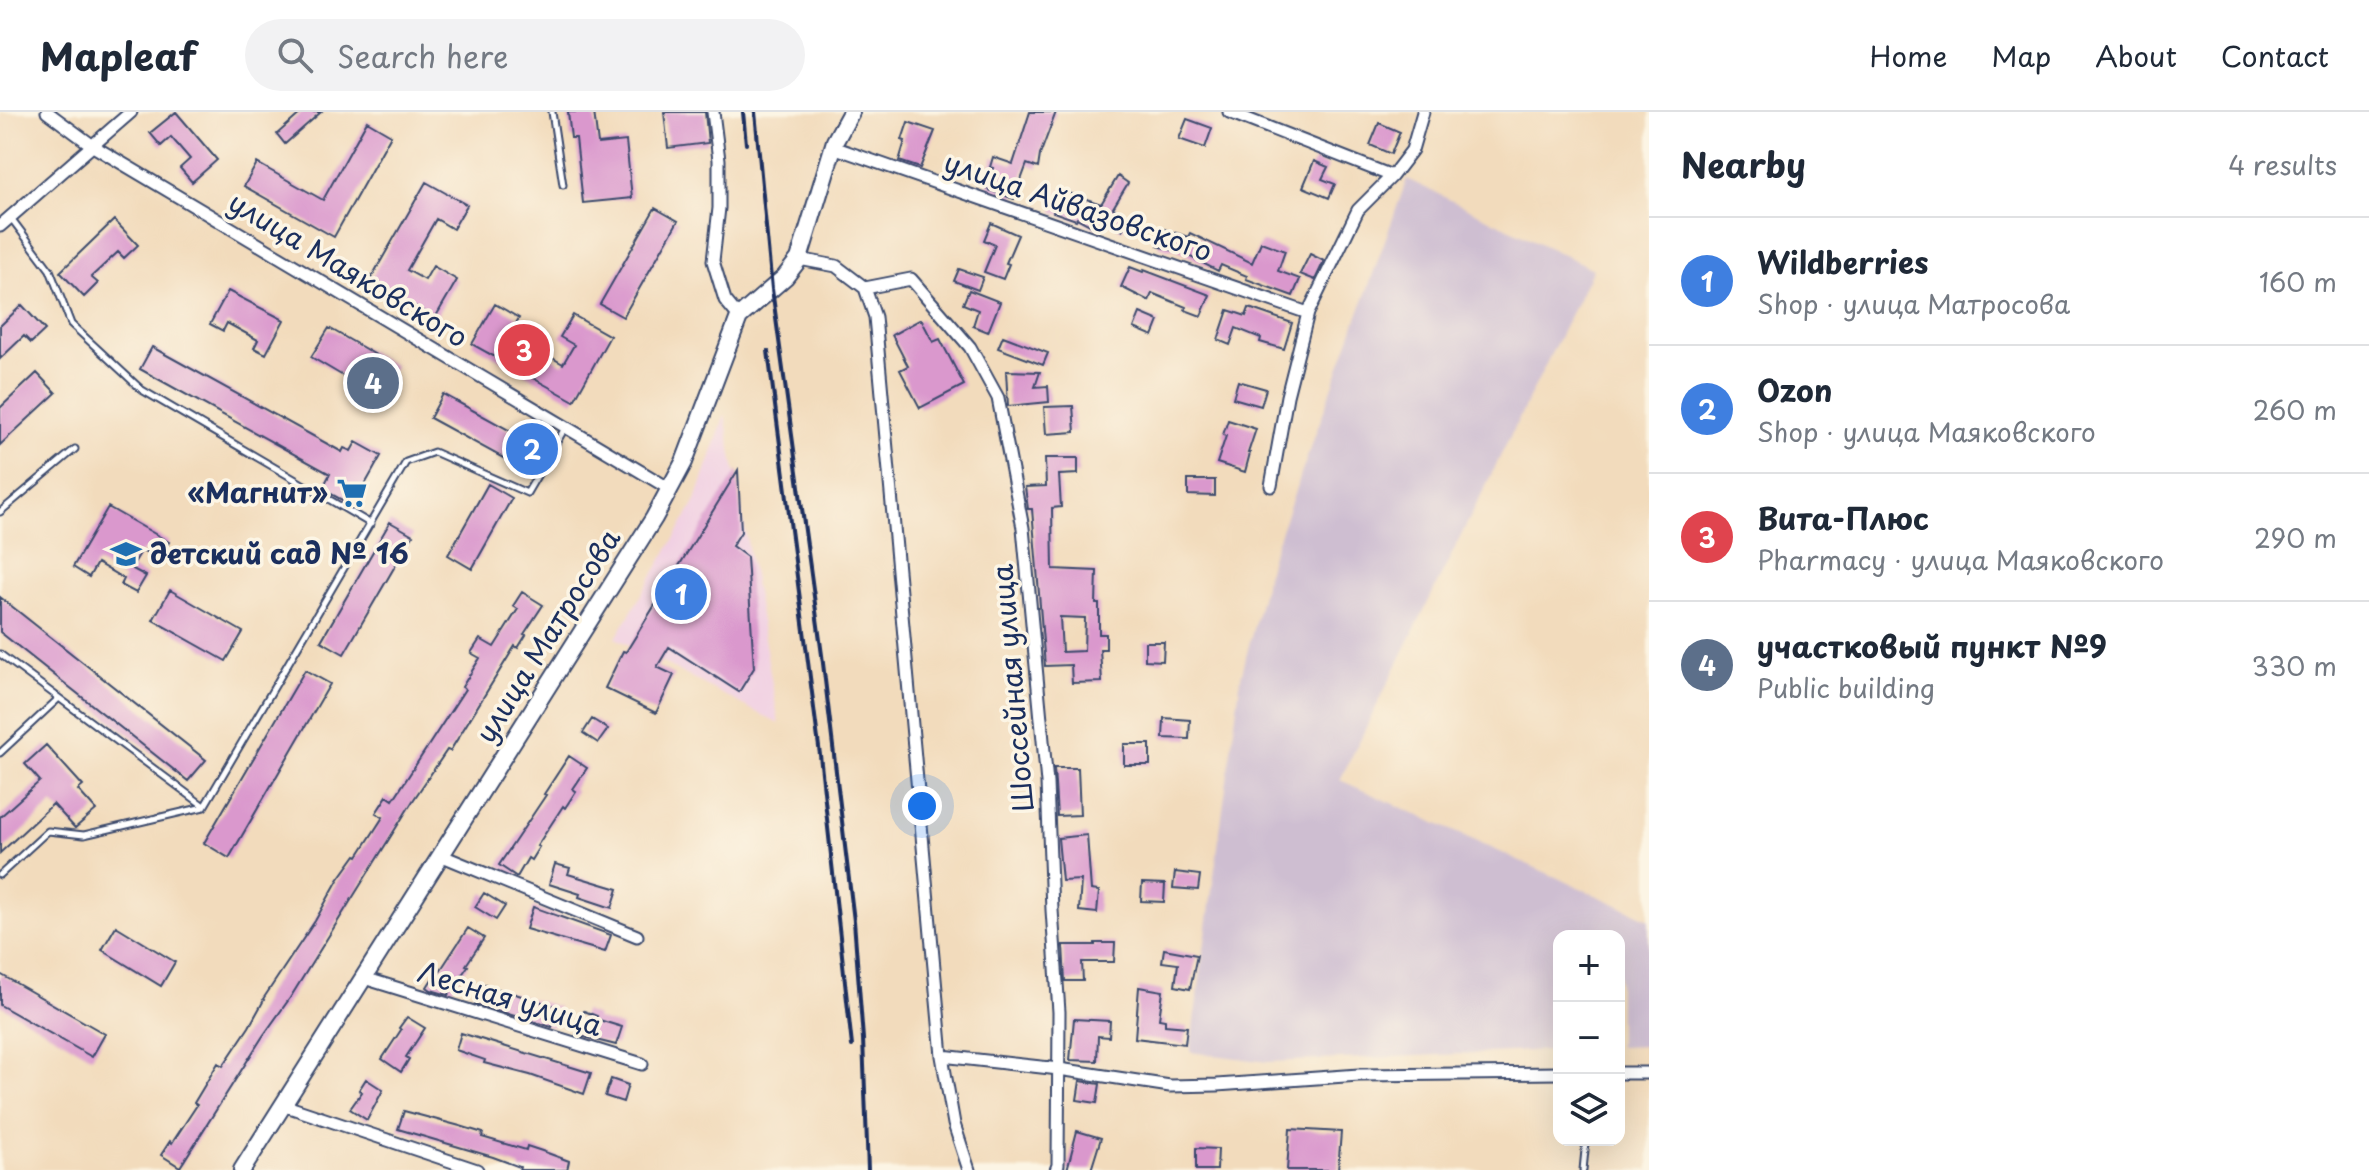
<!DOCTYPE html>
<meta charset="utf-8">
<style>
:root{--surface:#fff;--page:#f2f2f3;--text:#1f2937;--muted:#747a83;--line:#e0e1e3;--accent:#db2777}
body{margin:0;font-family:"Playpen Sans",sans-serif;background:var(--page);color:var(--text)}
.controls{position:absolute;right:24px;bottom:24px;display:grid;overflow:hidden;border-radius:16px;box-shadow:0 8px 32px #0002}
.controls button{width:72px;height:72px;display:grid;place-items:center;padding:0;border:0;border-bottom:2px solid var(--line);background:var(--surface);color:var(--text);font:40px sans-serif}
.you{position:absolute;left:922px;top:694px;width:28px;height:28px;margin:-20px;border:6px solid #fff;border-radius:50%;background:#1a73e8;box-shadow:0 0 0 12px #1a73e833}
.badge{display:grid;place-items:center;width:52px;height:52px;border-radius:50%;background:var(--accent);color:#fff;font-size:26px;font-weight:700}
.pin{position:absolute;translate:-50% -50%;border:4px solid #fff;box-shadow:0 2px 8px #0006}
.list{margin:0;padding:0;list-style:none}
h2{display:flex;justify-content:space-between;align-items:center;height:104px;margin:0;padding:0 32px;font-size:34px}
h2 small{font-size:26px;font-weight:400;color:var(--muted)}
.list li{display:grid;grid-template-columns:52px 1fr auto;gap:24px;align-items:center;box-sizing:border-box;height:128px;padding:0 32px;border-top:2px solid var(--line)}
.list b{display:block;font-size:30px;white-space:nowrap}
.list p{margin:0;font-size:26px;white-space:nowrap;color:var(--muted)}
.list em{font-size:26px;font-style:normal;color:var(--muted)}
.icon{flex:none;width:44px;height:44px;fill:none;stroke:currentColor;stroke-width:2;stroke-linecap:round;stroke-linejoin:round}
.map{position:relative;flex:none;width:1649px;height:1058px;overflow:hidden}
header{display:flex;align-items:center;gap:48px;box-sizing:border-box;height:112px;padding:0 40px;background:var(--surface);border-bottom:2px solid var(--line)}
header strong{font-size:38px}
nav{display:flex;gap:44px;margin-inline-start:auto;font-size:28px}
.search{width:560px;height:72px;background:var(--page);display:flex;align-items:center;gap:20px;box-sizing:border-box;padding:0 28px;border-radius:44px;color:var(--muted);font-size:30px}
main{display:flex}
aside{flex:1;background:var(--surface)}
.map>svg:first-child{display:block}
.built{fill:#f1d0e3}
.industrial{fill:#cebed1}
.building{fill:#da98cd;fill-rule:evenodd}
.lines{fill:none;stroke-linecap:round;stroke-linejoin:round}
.service-casing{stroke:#3b496c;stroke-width:9}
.minor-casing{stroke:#3b496c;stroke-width:15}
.secondary-casing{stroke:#3b496c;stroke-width:20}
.service{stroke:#fff;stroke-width:5}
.minor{stroke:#fff;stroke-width:11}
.secondary{stroke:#fff;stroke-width:16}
.rail{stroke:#1b2f5e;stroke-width:4}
.labels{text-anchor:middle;stroke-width:7;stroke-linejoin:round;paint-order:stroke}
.street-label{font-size:28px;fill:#1b2f5e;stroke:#fcf5e5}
.poi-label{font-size:28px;font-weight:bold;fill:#1b2f5e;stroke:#fcf5e5;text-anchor:end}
</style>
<header>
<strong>Mapleaf</strong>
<div class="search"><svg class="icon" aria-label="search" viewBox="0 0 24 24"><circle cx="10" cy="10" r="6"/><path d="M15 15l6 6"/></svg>Search here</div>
<nav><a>Home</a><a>Map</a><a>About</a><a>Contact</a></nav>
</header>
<main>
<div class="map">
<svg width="1649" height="1058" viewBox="0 0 1649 1058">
<rect width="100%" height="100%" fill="#fcf5e5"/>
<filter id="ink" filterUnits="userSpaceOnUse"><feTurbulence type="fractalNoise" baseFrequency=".0125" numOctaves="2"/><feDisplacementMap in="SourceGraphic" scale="16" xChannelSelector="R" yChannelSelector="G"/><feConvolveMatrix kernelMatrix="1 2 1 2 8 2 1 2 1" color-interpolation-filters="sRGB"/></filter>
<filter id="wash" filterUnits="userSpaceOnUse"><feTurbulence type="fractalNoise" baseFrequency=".006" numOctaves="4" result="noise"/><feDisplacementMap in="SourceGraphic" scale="32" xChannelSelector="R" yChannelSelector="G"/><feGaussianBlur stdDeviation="1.8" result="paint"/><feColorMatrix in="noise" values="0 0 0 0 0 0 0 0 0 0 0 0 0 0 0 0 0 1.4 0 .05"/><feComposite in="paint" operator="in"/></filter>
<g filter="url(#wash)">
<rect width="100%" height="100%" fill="#f2dbbc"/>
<path class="built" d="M725 303 779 612 616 526 695 391Z"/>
<path class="industrial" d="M1407 67 1593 157 1340 668 1649 807V934L1619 935V824H1559V938L1268 950 1190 940 1241 565 1271 446Z"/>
<g id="blocks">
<path class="building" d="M176 0 217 48 192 70 180 56 190 47 171 25 161 34 150 21Z
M302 0H321L285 32 277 22Z
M568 0H594L598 32 626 29 632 86 583 91 576 26H571Z
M664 0H705L708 31 668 36Z
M1030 0H1056L1040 43 1038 56 1027 52 1014 87 986 77 993 56 990 55 993 45 1013 52Z
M1187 7 1212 16 1205 36 1179 27Z
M367 9 391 23 334 125 244 74 257 51 323 88Z
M908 10 935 19 920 56 899 49 905 29 902 28Z
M1379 11 1400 20 1391 42 1370 33Z
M1314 49 1328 55 1322 67 1335 72 1329 86 1303 75Z
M1118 64 1128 71 1113 96 1129 105 1122 118 1105 108 1099 118 1077 106 1076 108 1053 100 1060 78 1101 92Z
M426 70 467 93 453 117 436 107 407 158 425 168 433 154 457 168 435 206 370 168Z
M655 96 678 109 623 205 600 192Z
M114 108 138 133 124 146 118 140 91 165 98 171 84 185 60 160Z
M991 111 1018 123 1006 151 1009 152 1003 167 984 160 995 133 984 128Z
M1164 117 1188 125 1190 121 1252 151 1261 130 1285 139 1278 159 1300 167 1293 184 1246 167 1247 164 1221 153 1218 159 1173 136 1172 138 1158 134Z
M1310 142 1324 149 1315 168 1300 162Z
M1130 155 1143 160 1144 158 1210 183 1201 204 1185 198 1186 195 1152 181 1149 189 1121 175Z
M959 157 983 165 978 178 954 169Z
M969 178 1000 190 988 220 973 214 978 198 963 192Z
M228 179 284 208 266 242 254 236 258 228 227 211 223 219 210 212Z
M495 192 519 206 510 222 563 252 574 233 560 225 573 203 610 224 574 289 472 232Z
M22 193 45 218 31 231 24 224 0 247V214Z
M1249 196 1292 211 1284 237 1260 230 1261 226 1236 216 1230 233 1218 228 1228 198 1246 204Z
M1140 201 1159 209 1153 224 1134 216Z
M921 207 933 230 940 227 964 273 920 296 900 258 908 254 892 223Z
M329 216 395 254 368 298 352 288 360 274 311 245Z
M1003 224 1048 241 1043 253 998 236Z
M152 235 342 340 344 336 351 339 356 330 381 344 353 394 322 377 330 362 140 257Z
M1006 259 1040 260 1035 275 1048 274 1049 290 1008 294Z
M37 261 56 281 0 333V296Z
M1238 269 1266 277 1261 294 1233 286Z
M443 282 538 334 525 358 430 306Z
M1073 294 1075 320 1046 322 1044 295Z
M1228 308 1256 317 1248 341H1250L1245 360 1217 351 1226 324 1223 323Z
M1045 346H1078V362L1059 363 1061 395 1052 396 1053 457 1097 459 1096 492H1099V522H1106V537H1100L1102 570 1072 571 1071 553 1045 554 1032 397H1028L1025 375 1046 374ZM1060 505 1085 506 1084 539 1062 540Z
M738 358 741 420 732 434 747 445 754 556 739 580 669 535 657 555 674 563 656 601 605 576 623 539 626 540Z
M1188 368H1215V384L1188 383Z
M488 372 512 386 472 457 448 443Z
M108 395 169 430 159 447 142 438 131 456 146 464 136 481 121 473 124 467 97 451 89 465 73 455Z
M390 410 413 423 344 542 321 529Z
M170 478 243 520 226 549 153 508Z
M522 480 543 493 524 522 526 523 518 536 515 534 450 639 447 638 414 687 290 886 263 924 180 1055 161 1043 170 1029 172 1031 197 993 194 991 218 951 223 954 249 915 264 888 263 887 315 809 338 768 356 743 358 744 383 705 376 701 387 684 393 688 465 577 462 575 480 546 471 541 480 527 494 535 518 497 513 494Z
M0 485 206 648 188 669 0 520Z
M1145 530H1164L1163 549 1145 548Z
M305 558 330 572 229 746 204 731Z
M1164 606 1190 608 1189 627 1163 626Z
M592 607 608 617 598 631 583 621Z
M1124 632H1150V653H1124Z
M46 633 83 674 78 678 96 698 75 716 53 692 0 741V705L40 669 25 652Z
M569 644 587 656 573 677 576 679 565 696 563 694 537 734 539 735 531 748 528 746 517 765 499 753 546 683 544 682Z
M1054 656H1078L1080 703 1057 704Z
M1087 723 1091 778 1099 779 1097 801 1079 799 1081 768 1062 769 1058 726Z
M555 752 570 756 568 762 618 777 612 796 579 785 580 782 549 772Z
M1175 760 1200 763 1198 778 1173 776Z
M1142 771 1165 772 1164 790 1141 789Z
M484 781 505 794 496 808 475 795Z
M533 795 611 823 605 840 526 817Z
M116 814 175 850 161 874 102 838Z
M468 816 484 826 466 853 468 854 448 883 431 878 427 875 434 864 436 865Z
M1095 831H1115L1114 850H1082L1083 869H1065L1063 833H1095Z
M1164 837 1197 843 1190 877 1175 874 1178 852 1162 850Z
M0 862 105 922 92 945 0 893Z
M482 872 558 895 552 915 475 892Z
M1139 875 1163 879 1159 907 1165 908V913L1187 915 1185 932 1135 926Z
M584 899 597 904 596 907 622 915 616 933 576 923Z
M407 905 425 916 406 945 409 947 401 960 382 947 401 918 399 916Z
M1074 907 1110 909 1109 925 1098 924 1097 949 1070 948Z
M461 921 591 961 584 982 530 963 484 951 485 948 456 938Z
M366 967 383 978 367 1008 350 997 362 980 359 978Z
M611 967 628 973 623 990 605 984Z
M1080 969 1100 972 1097 991 1077 988Z
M404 999 460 1014 483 1021 482 1025 526 1038 527 1034 542 1039 569 1049 567 1058H519L520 1055 493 1045 398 1017Z
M1290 1017 1341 1020 1338 1058H1287Z
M1077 1019 1101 1026 1091 1058H1067Z
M1196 1036 1218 1037 1217 1058H1196Z"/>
</g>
</g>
<g filter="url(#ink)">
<use href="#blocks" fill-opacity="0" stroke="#3b496c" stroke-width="2"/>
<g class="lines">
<g class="service-casing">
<path id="service" d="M552 0 563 73
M11 106 50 158 71 212 142 278 371 412
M0 400 75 337
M0 542 204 694
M0 641 58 587
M0 763 48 719 84 723 204 695 406 350 434 340 527 381 565 316
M1583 1058 1586 1028"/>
</g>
<g class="minor-casing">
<path id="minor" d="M47 0 93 34 670 377
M713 0 719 48V96L713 149 725 188 739 205
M1229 0 1392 64 1412 38 1423 0
M833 35 1308 201
M0 114 131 0
M799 147 836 154 865 176 875 205 942 944 954 1012 969 1058
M865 176 911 167 970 235 998 286 1023 416 1047 671 1052 798 1059 900 1058 1053 1056 1058
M1271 374 1287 284 1308 201 1358 98 1392 64
M440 743 637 824
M364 866 642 952
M942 944 1059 957 1170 974 1217 973 1359 963 1559 961
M1619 961H1649
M283 993 477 1058"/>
</g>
<g class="secondary-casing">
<path id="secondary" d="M242 1058 654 406 684 350 739 205 785 165 799 147 835 29 851 0"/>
</g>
<use href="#service" class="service"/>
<use href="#minor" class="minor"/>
<use href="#secondary" class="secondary"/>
<path class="rail" d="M743 0 746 32
M755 0 772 177 822 543 854 809 863 927 868 1058
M768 239 820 643 852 934"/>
</g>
</g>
<defs>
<g id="supermarket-bare" transform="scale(2.4)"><path d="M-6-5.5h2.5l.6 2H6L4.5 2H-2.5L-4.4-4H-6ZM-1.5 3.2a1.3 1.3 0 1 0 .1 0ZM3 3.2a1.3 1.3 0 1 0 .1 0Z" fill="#1f6fb2" stroke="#fcf5e5" stroke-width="2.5" paint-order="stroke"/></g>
<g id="school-bare" transform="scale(2.4)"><path d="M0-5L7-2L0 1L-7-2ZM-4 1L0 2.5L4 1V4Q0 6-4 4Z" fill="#1f6fb2" stroke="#fcf5e5" stroke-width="2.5" paint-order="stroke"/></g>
</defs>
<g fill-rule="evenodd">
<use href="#supermarket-bare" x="352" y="381"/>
<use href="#school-bare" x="126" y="442"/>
</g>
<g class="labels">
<g class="street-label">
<text transform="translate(1078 95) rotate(19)" y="10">улица Айвазовского</text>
<text transform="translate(348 158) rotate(31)" y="10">улица Маяковского</text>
<text transform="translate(548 524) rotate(-58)" y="10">улица Матросова</text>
<text transform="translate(1013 576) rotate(-95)" y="10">Шоссейная улица</text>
<text transform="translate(510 887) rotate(17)" y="10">Лесная улица</text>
</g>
<g class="poi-label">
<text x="328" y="391">«Магнит»</text>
<text x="150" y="452" text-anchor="start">детский сад № 16</text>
</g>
</g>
</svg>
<div class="controls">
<button>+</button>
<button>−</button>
<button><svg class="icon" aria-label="layers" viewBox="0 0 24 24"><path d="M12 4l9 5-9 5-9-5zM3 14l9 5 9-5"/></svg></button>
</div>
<div class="you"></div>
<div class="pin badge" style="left:681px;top:482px;background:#3f7fe0">1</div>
<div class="pin badge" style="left:532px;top:337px;background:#3f7fe0">2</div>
<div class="pin badge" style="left:524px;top:238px;background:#e0444e">3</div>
<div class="pin badge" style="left:373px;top:271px;background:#5c6f8a">4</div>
</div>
<aside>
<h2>Nearby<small>4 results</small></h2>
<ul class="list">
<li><span class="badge" style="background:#3f7fe0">1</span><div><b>Wildberries</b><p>Shop · улица Матросова</p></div><em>160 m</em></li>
<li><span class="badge" style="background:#3f7fe0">2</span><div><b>Ozon</b><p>Shop · улица Маяковского</p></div><em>260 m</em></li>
<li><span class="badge" style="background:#e0444e">3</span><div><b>Вита-Плюс</b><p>Pharmacy · улица Маяковского</p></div><em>290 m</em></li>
<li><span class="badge" style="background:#5c6f8a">4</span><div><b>участковый пункт №9</b><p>Public building</p></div><em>330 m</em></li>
</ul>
</aside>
</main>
